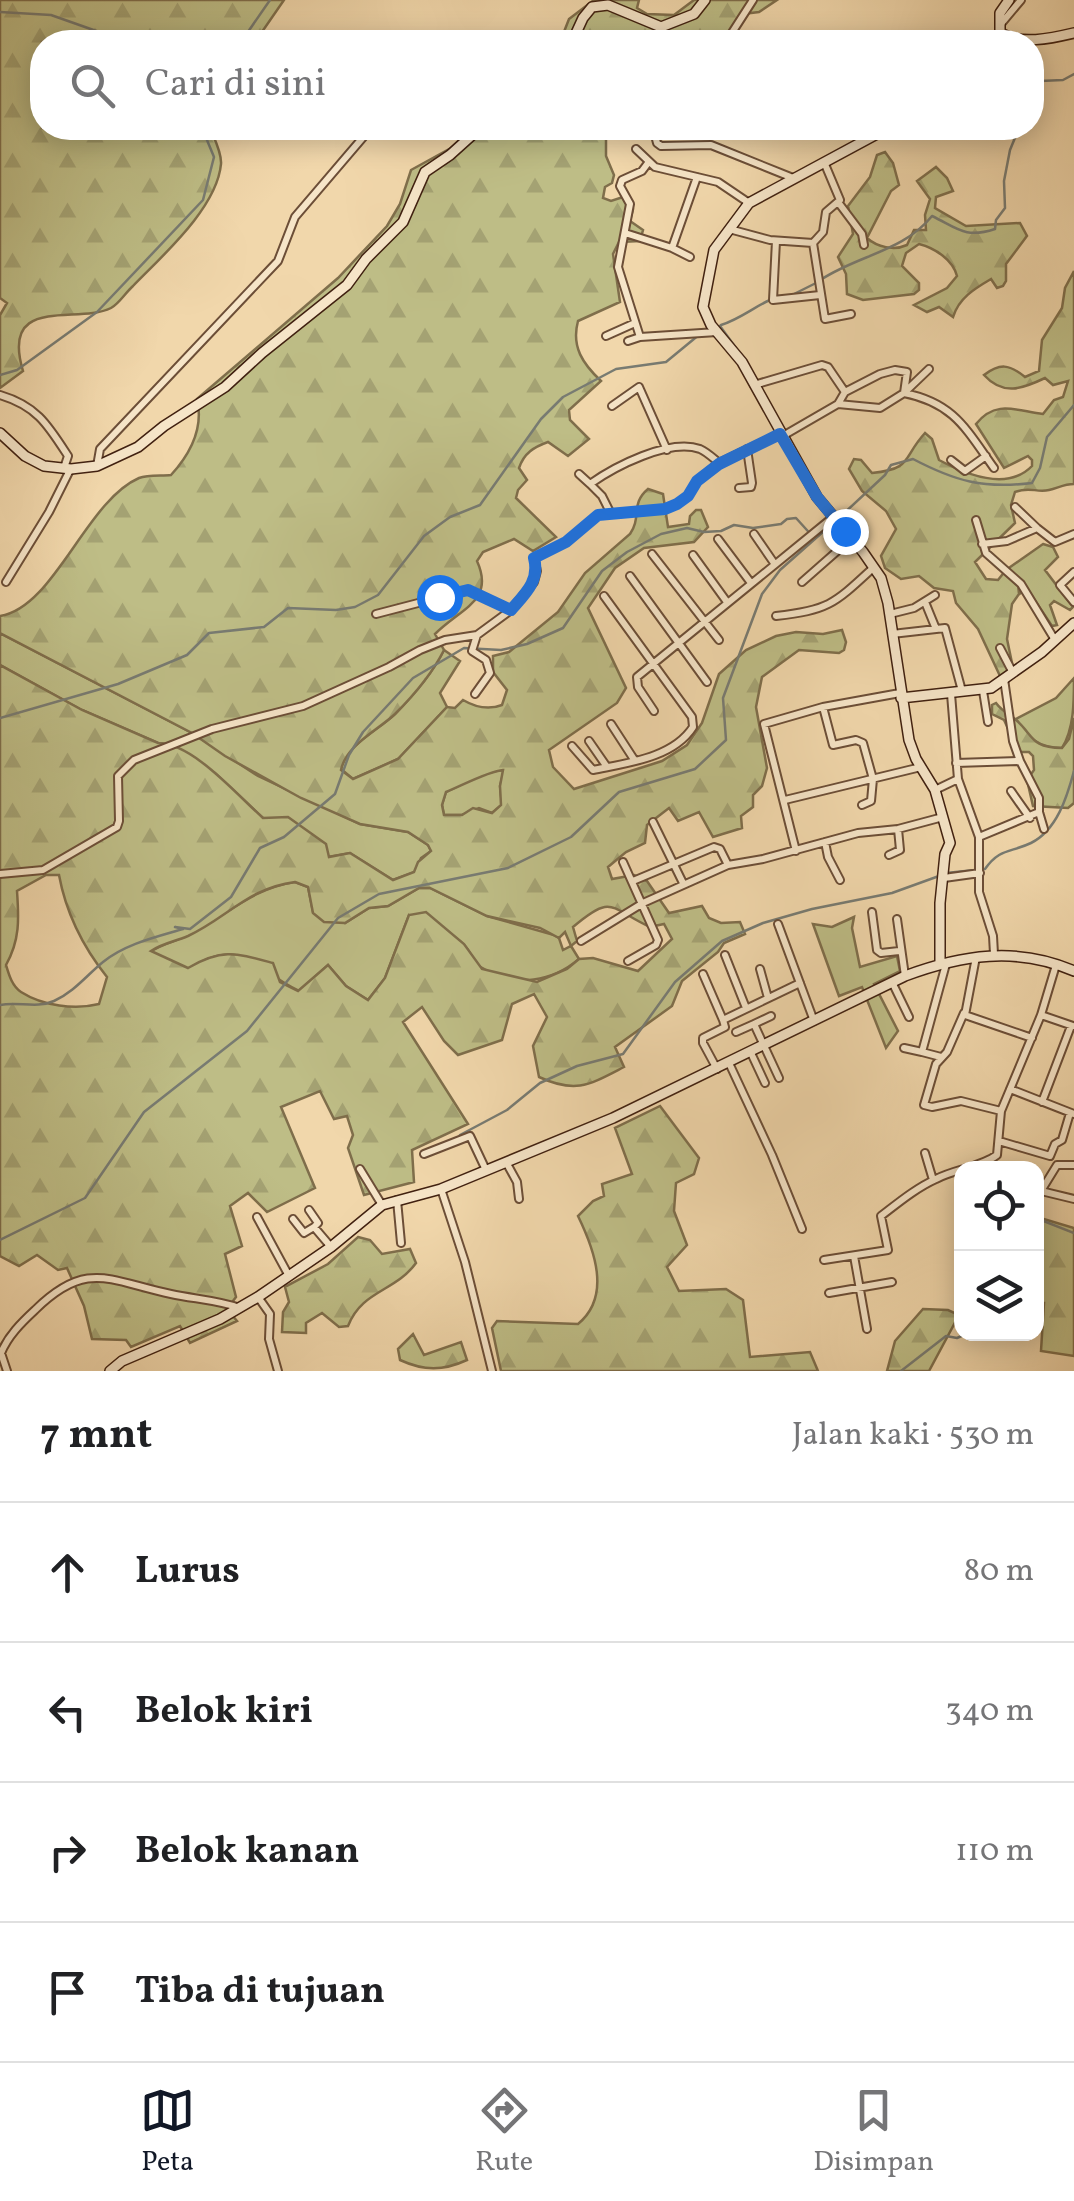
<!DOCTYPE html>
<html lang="id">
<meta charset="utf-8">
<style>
:root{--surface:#fff;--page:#f6f6f6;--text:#202124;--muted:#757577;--line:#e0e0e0;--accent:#111827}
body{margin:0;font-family:Vollkorn,serif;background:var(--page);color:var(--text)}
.controls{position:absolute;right:30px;bottom:30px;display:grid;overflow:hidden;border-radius:20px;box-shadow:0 5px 25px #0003}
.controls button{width:90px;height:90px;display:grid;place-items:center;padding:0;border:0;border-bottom:2px solid var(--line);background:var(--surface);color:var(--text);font:50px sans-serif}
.stop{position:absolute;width:30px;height:30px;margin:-22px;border:8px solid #1a73e8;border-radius:50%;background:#fff}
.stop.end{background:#1a73e8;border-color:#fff;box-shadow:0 2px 10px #0008}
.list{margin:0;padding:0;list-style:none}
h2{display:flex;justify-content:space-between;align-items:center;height:130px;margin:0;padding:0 40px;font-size:42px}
h2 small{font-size:32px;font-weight:400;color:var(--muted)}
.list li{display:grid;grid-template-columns:65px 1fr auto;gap:30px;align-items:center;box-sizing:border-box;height:140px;padding:0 40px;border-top:2px solid var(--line)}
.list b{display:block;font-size:38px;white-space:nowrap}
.list em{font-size:32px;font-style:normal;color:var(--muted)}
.icon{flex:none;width:55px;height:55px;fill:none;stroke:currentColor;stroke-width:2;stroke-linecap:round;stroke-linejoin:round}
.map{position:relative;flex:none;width:1074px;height:1371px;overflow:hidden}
.search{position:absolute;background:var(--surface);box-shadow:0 5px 25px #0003;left:30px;right:30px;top:30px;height:110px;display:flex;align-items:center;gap:25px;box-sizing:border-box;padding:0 35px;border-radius:40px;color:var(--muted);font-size:38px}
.sheet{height:690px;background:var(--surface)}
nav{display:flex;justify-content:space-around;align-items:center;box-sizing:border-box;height:140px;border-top:2px solid var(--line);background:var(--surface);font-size:28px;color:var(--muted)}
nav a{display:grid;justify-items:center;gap:5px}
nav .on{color:var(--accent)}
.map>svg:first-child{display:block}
.grass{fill:#bebd86;stroke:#7f6e4b;stroke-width:2.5}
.forest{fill:url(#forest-firs);stroke:#7f6e4b;stroke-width:2.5;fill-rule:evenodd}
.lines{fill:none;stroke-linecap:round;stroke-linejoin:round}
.stream{stroke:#787b72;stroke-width:2.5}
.street-casing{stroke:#6c4e37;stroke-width:10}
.secondary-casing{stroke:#402010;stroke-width:12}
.street{stroke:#f6e5c8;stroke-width:6}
.secondary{stroke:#f6e5c8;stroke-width:9}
.route{stroke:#1a73e8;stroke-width:12}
</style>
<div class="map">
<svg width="1074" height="1371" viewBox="0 0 1074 1371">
<defs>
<pattern id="forest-firs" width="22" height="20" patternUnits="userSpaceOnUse" patternTransform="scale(2.5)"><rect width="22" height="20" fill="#bebd86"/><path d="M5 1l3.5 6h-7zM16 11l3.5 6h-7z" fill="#a4a273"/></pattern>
</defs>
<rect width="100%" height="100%" fill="#f1d7ab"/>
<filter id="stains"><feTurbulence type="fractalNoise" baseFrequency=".002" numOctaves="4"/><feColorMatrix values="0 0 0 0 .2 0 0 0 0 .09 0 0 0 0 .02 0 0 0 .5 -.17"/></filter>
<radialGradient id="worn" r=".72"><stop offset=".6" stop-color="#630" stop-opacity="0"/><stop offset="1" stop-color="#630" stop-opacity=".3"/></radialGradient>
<path class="grass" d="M1043 544 1053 547 1058 557 1045 570 1073 607 1070 610 1054 601 1050 605 1057 625 1052 626 1030 593 1027 590 1019 594 1018 584 1006 570Z
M0 633 192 733 258 776 360 824 408 832 428 845 431 851 421 858 415 872 393 880 350 853 328 857 263 818 215 773 158 743 82 710 0 665Z
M444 650 460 661 440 693 447 707 398 759 353 779 341 769C346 745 377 731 395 714 414 695 432 674 444 650Z
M1074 678C1074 702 1074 729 1062 748 1038 748 1028 738 1016 719L1056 698Z
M504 770 500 786 502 805 492 813 479 808 462 815H444L442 805 446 792C463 784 485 771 504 770Z
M295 882 308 887 313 912 345 923 369 908 388 906 419 888H430L487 916 554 935 559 938 563 950 571 946 579 959C552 982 517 987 484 969 473 964 472 953 464 945 452 932 425 923 409 915L385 978 368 1000 346 986 328 965 299 991C251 968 243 935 188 969L150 952C164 942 180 941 194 932 229 913 254 888 295 882Z
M854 917 852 928 860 967 897 956 900 971 874 984 898 1031 886 1048 862 987 839 996 813 924 832 927Z"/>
<path class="forest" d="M0 0H284L255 42H42V128H210C214 138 222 153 221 164 217 208 162 256 133 286 126 292 119 304 111 308 77 325 0 294 23 371L0 388V315L7 303 0 298Z
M594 0H639L637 8 647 14 674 15 694 0H777L759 12 743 14 721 42H560L569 19Z
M472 128H631L606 133V156L614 175 612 183 605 187 603 198 611 201 623 197 633 209 630 221 643 230 640 241 619 242 613 254 620 302 578 321C571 347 583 364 601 381L569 410 570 420 589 439 568 456 548 442C534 447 524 453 519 468L527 480 518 490 516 498 556 537 533 551 514 539 483 552 477 561C495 601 461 608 435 634L444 650C432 674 414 695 395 714 377 731 346 745 341 770L353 779 398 759 447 707 455 708 463 700C475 707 489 710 502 705L507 690 493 672V656L509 652 558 612 585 573 630 534C642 517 630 504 648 489L663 494 668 527 689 524 690 516 696 510H701L708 527 694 542 644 548 615 568 588 608 626 688 617 703 549 750 553 767 574 789 662 761 687 745 702 723 719 674 746 650 776 636 796 632 823 634 842 630 846 642 844 650 839 653 799 650 762 677 756 707 767 768 762 786 753 795V807L741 816 742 828 713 837 699 812 678 821 669 808 647 825 645 843 626 852 608 867 612 879 634 875 647 881 669 913 702 906 709 918 721 923 740 922 745 934 724 943 718 952 682 981 672 1006 615 1047 624 1067C589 1085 576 1094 539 1077L533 1046 547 1017 534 994 512 1004 502 1040 458 1055 444 1041 422 1007 403 1022 468 1124 412 1150 414 1182 364 1195 348 1148 353 1135 347 1116 334 1119 320 1091 281 1107 315 1188 267 1212 248 1193 230 1206 242 1246 225 1254 236 1297 227 1309 237 1321 190 1343 180 1326 131 1347 126 1340 92 1339 84 1306 67 1268 58 1270 37 1255 19 1266 0 1256V665L82 710 158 743C193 743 237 795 263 818L288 817 326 844 329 857 350 853 393 880 414 872 418 862 431 851 428 845 408 832 360 824 301 798 225 756 192 733 0 633V616C54 608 86 501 139 478 148 475 161 476 171 475 191 453 204 428 197 399L338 278 387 226 400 204 411 170 451 148ZM503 770 500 786 501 805 492 813 473 808 462 815H444L442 805 446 792C461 786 489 771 503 770ZM46 875H59C66 913 83 947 107 977L99 1004C75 1010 43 1006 21 992 12 986 9 975 6 965 20 940 19 919 17 891ZM295 882 308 887 313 913 324 922 345 923 369 908 388 906 419 888H430L487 916 540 928 559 938 565 932 571 946 577 941 573 927C613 893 609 908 650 927L664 924 672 939 638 971 593 958 579 959 567 969 537 982 482 969 464 944 426 912 409 915 385 978 368 1000 346 986 328 965 298 991 280 982 273 963C236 953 222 948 188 968L151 951C163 943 174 942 188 936 227 918 248 888 295 882Z
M885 152 893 163 899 185 891 191 867 238C877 247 894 251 907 245L914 230H926L925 215 930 199 917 181 936 167 947 178 953 191 936 197 935 208 966 226 1020 223 1027 236 1006 264V281L1003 286 997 288 991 279C974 289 959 298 953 317L939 307 927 312 914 305 947 288 957 276C953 260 935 248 919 244L906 253 902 266 919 283V290L914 294 863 300 847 294 846 274 838 257 853 234 848 206 870 177 877 155Z
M1074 271V484C1064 484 1058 488 1049 490 1036 493 1030 486 1015 492L1011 505 1015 523 975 562 986 579 998 580 1006 570 1018 584 1019 594 1012 604 1007 639 1012 663 1006 674 1000 676 978 629 956 603 953 591 934 588 919 576 901 579 885 568 881 556 896 529 886 511 862 491 849 469 854 459 861 460 872 473C913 469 902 458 925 433L932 439 939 460C965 474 1007 492 1032 466V460L1028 456 1004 468 976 424C996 399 1017 411 1043 414L1054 400 1063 397 1068 381 1053 385 1045 378C1022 389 1003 396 984 375 1000 363 1009 364 1025 377L1039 371 1042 340 1062 308 1065 288Z
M996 703C1001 710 1008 714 1015 719 1034 735 1030 748 1062 748L1069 739 1074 718V803L1068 808 1033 806 1027 780 1034 770 1033 756 1029 752H1019L1004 720 992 714V705Z
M660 1106 699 1158 694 1174 676 1183 674 1211 687 1245 667 1267 679 1291 726 1289 743 1300 750 1357 810 1352 818 1371H501L492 1328 497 1321 578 1324C612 1296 594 1249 578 1216L593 1201 604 1196 602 1184 632 1174 615 1128Z
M1037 1217 1074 1228V1356L1041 1351 1044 1303H1037Z
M358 1237 370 1240 382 1254 410 1249 416 1263C395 1292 362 1290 348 1326L339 1327 322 1313 306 1323V1333L282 1332 283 1312 289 1302 285 1287 328 1264Z
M923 1309 948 1310 959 1315 929 1371H887L895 1341Z
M413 1334 424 1355 461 1342 467 1360C443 1371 424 1371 400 1360L398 1349Z"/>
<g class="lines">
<path class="stream" d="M0 12 51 15 102 33 145 42
M241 42 270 0
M1032 102 1040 81 1063 80 1074 74
M822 279C859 255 904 251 932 216 957 228 965 239 995 229L996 220 1005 208 1004 181 1010 150 1019 128
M792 295 816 283
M721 325C740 319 754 307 770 300
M716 327 720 326 736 348
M0 375 17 370 97 312 203 200 214 157 202 128
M840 517 885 475 891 465 913 459C955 481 983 489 1032 483L1040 468 1047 437 1074 405
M0 718 118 684 187 655 209 633 264 627 288 608 336 610 355 607 378 595 424 536 450 517 480 505 541 419 563 397 616 369 666 362 700 334
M946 873 985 869C1000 848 1010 853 1031 843 1057 830 1067 797 1074 771
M0 1005C18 1001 36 1009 54 1001 74 992 87 975 103 962 125 944 156 937 183 929L175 927 190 929 231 897 260 848 284 837 335 794 349 755 363 732 413 678 464 648 501 650 527 644 563 628 602 571 627 552 661 534 687 528 704 532 721 531 734 525 753 528 781 524 787 519 796 518 815 539
M460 1135 507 1110 540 1083 577 1066 623 1054 675 982 722 941 763 923 812 909 892 893 939 876
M1036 1218 1074 1233
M0 1240 85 1198 144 1112 247 1031 338 918 379 894 508 868 571 837 619 792 695 769 726 740 723 698 762 594 780 570 834 522
M901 1371 946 1336 957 1338 966 1334"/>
<g class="street-casing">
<path id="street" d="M1000 25 1021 0
M726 42 753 0
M653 128 657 143 661 146 711 145 793 178
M636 149 655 167 718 182 749 203
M824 162 840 200 826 212 823 232 813 243 825 319 851 314
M648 163 642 171 622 180 620 186 630 204 618 267 640 337 717 332
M838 202 862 234 864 245
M729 229 770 240 813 243
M625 233 672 248 697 177
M776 241 773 300 820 295
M672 248 690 257
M606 336 635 323
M628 341 640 337
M754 385 822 365 828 367 845 392
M905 392 929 369
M0 395C37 406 48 425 68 456L64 468
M838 404 880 408 904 393C954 403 966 429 994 468
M612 406 639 387 667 450
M781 437 838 404 845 392 880 374 895 370 907 372 904 393
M951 460 965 471 986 456
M97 466 100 449 278 261 295 217 371 128
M579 474 590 484
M739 488 751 487 752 483 747 449
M1015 507 1037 528
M610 512 602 496 590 484C614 467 669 438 700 449 707 452 713 458 719 463
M976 520 986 553 1021 584 1055 640
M754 534 774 563
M718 539 751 583
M982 544 1007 541 1037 528 1055 542 1074 534
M652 554 719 640
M693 555 727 602
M1074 572 1060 585 1074 602
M630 576 707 682
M6 582 49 512 70 470
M802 582 852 538
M925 602 936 629
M376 614 468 590 511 610
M890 614 914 608 935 595
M776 616C829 610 834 604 873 568
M892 634 945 628 962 691
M1000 648 1013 673
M1004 679 1013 741 1020 761
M983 691 988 722
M475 694 490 673 486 660 472 651 477 635
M823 707 833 745 856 740 863 743 873 779 871 801 862 805
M654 711 638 687 637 677 832 518
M611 724 635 761
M589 741 607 767
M572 746 593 770C627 763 673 758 693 727L692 717 604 596
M956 763 1020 761 1039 798V812
M958 779 979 837V892L993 936 994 954
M935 790 958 779 951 694
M1011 791 1030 818
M785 800 921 767
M653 822 683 883
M979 837 1039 812 1044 829
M825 842 828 857 840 880
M796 851 764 724 823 707 900 693
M889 855 900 850 898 829
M623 862 658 940 656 945 628 961
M0 874 43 870 117 827 119 821 118 776 134 760 212 729 303 706 389 667 420 650 445 640 477 635 511 610 534 582 537 571 534 558 566 542 598 515 665 509 677 504 688 496 697 481 719 463 780 434
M944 878 980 873
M633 881 714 847 720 849 728 865
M872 912 877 950 881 953 899 951
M897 919 905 976
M778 924 814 1021
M581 941 643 903 728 865 763 859 858 833 898 829 943 817
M725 955 746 1008
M976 957 965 1015 1032 1038
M760 969 768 998
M703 974 723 1020
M892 982 909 1017
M964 1013 947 1052 936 1064 924 1105 932 1107 961 1101 1001 1111
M1041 1015 1073 1026
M754 1024 771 1016
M736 1032 754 1024 779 1078
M904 1048 922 1052
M751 1053 765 1083
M941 1057 922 1052 946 964
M729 1063 772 1155 802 1229
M717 1069 703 1043V1038L725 1027 723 1020 800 983
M1010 1089 1074 1114
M1042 1102 1071 1026
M999 1141 1050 1156 1055 1144 1062 1140 1070 1113
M925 1153 933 1180
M424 1154 470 1136 486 1170
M506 1162 517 1182 519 1199
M1074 1165H1057L1041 1191 1074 1199
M360 1169 382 1205
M441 1189 465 1262 492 1371
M397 1200 401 1243
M309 1210 318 1223 314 1227
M257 1217 289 1276
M293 1219 304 1233 314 1227 331 1247
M854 1256 867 1329
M824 1260 888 1250 881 1216C898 1203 916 1188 936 1179 955 1169 981 1167 997 1155L1001 1111 1041 1015 1056 965
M829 1293 892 1282
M258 1297 270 1314 269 1339 278 1371
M7 1371 1 1353C8 1336 21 1323 35 1310 87 1259 109 1281 171 1294 194 1299 217 1300 240 1308"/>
</g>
<g class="secondary-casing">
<path id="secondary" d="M1009 0 1000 13V32C1018 46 1053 38 1074 33
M572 42 583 18 592 7 608 5 661 27 694 14 705 0
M888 128 749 203 714 250 703 307 711 325 742 362 817 497 863 552 881 578 888 603 909 740 916 759 935 790 950 843 945 854 940 903V964
M0 433 25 456 44 466 71 469 97 466 138 447 164 426 225 387 262 353 347 285 366 259 403 222 425 172 450 155 480 128
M901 698 991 688 1042 652 1074 623
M110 1371 122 1361 220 1319 258 1297 331 1247 382 1205 441 1189 613 1118 905 976C961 955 1017 946 1074 971"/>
</g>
<use href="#street" class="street"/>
<use href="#secondary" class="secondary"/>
</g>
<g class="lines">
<path class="route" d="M439 597 468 590 511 610C525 594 540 581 534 558L566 542 598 515 665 509 677 504 688 496 697 481 719 464 780 434 817 497 845 531"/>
</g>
<rect width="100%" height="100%" filter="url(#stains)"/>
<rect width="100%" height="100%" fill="url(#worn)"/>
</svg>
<div class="controls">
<button><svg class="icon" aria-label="locate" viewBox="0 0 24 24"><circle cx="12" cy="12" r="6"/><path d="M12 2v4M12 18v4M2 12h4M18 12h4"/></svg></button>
<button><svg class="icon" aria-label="layers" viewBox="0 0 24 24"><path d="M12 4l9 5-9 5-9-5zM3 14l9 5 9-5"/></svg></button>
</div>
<div class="stop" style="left:439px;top:597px"></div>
<div class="stop end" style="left:845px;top:531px"></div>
<div class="search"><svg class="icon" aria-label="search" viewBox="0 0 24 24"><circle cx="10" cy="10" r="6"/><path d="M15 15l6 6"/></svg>Cari di sini</div>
</div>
<section class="sheet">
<h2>7 mnt<small>Jalan kaki · 530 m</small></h2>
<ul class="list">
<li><svg class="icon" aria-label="ahead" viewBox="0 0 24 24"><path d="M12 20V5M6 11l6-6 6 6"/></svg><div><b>Lurus</b></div><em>80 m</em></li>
<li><svg class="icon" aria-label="left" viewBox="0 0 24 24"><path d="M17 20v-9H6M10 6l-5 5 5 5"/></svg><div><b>Belok kiri</b></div><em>340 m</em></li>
<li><svg class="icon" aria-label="right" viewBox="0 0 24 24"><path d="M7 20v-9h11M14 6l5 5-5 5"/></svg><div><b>Belok kanan</b></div><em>110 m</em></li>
<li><svg class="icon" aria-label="arrive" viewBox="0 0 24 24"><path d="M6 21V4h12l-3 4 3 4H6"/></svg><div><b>Tiba di tujuan</b></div></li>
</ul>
</section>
<nav>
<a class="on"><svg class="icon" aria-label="map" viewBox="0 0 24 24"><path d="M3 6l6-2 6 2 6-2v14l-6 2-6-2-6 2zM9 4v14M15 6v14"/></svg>Peta</a>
<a><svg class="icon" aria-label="directions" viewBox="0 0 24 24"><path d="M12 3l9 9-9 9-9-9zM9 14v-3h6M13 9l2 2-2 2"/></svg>Rute</a>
<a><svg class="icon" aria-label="saved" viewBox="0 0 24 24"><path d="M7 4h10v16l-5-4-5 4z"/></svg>Disimpan</a>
</nav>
